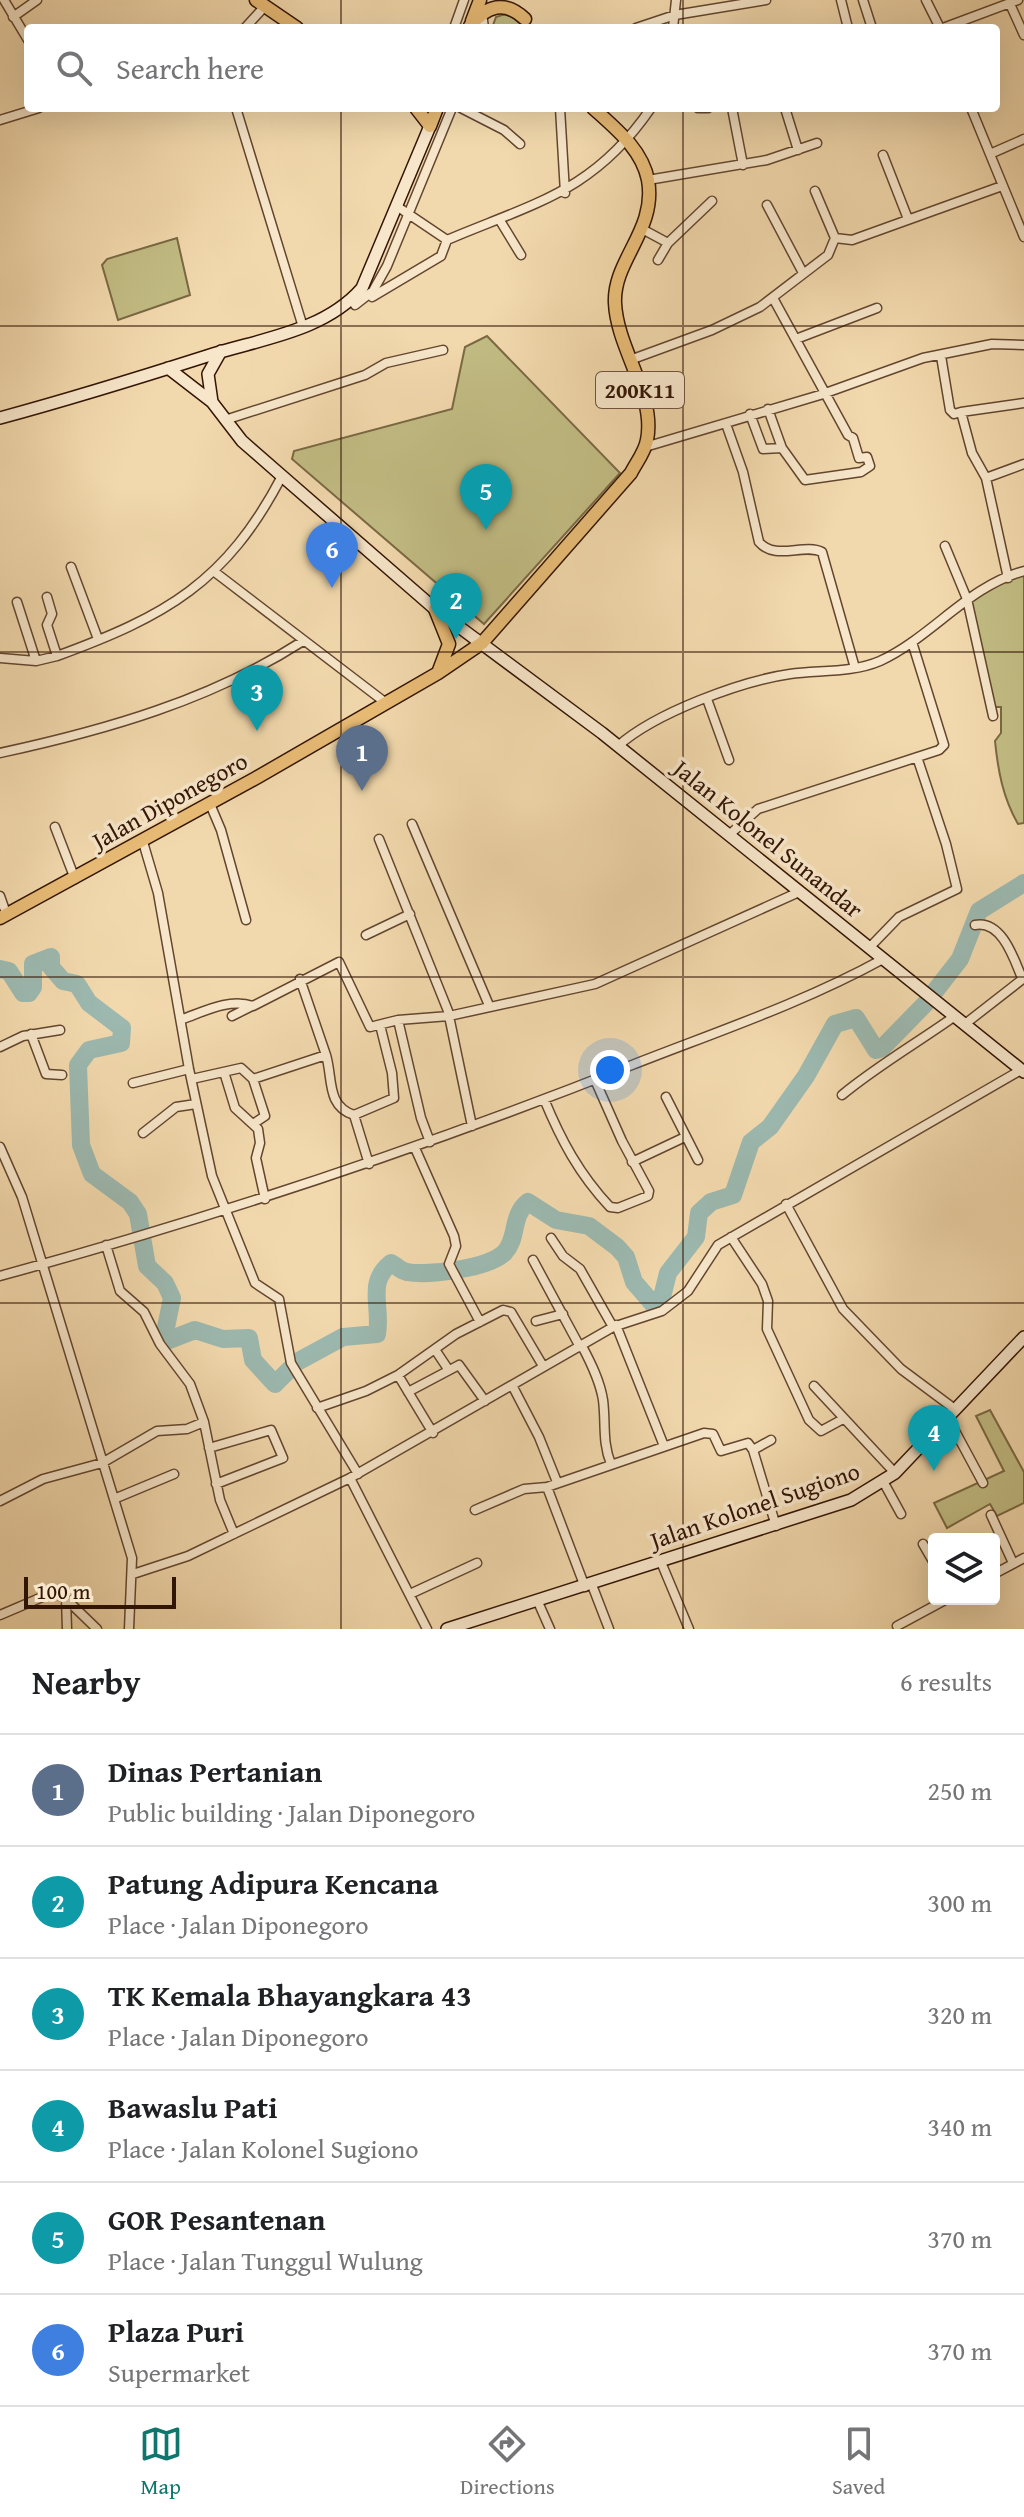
<!DOCTYPE html>
<meta charset="utf-8">
<style>
:root{--surface:#fff;--page:#f6f6f6;--text:#202124;--muted:#757577;--line:#e0e0e0;--accent:#0f766e}
body{margin:0;font-family:"Gentium Book Plus",serif;background:var(--page);color:var(--text)}
.controls{position:absolute;right:24px;bottom:24px;display:grid;overflow:hidden;border-radius:8px;box-shadow:0 8px 32px #0002}
.controls button{width:72px;height:72px;display:grid;place-items:center;padding:0;border:0;border-bottom:2px solid var(--line);background:var(--surface);color:var(--text);font:40px sans-serif}
.scale{position:absolute;left:24px;bottom:20px;width:152px;box-sizing:border-box;padding-left:8px;border:4px solid #331505;border-top:0;font-size:22px;line-height:28px;white-space:nowrap;color:#331505;-webkit-text-stroke:6px #f7e6ca;paint-order:stroke}
.you{position:absolute;left:610px;top:1070px;width:28px;height:28px;margin:-20px;border:6px solid #fff;border-radius:50%;background:#1a73e8;box-shadow:0 0 0 12px #1a73e833}
.badge{display:grid;place-items:center;width:52px;height:52px;border-radius:50%;background:var(--accent);color:#fff;font-size:26px;font-weight:700}
.pin{position:absolute;translate:-50% -66px;filter:drop-shadow(0 2px 4px #0008)}
.pin::after{content:'';position:absolute;top:42px;width:28px;height:24px;background:inherit;clip-path:polygon(0 0,100% 0,50% 100%)}
.list{margin:0;padding:0;list-style:none}
h2{display:flex;justify-content:space-between;align-items:center;height:104px;margin:0;padding:0 32px;font-size:34px}
h2 small{font-size:26px;font-weight:400;color:var(--muted)}
.list li{display:grid;grid-template-columns:52px 1fr auto;gap:24px;align-items:center;box-sizing:border-box;height:112px;padding:0 32px;border-top:2px solid var(--line)}
.list b{display:block;font-size:30px;white-space:nowrap}
.list p{margin:0;font-size:26px;white-space:nowrap;color:var(--muted)}
.list em{font-size:26px;font-style:normal;color:var(--muted)}
.icon{flex:none;width:44px;height:44px;fill:none;stroke:currentColor;stroke-width:2;stroke-linecap:round;stroke-linejoin:round}
.map{position:relative;flex:none;width:1024px;height:1629px;overflow:hidden}
.search{position:absolute;background:var(--surface);box-shadow:0 8px 32px #0002;left:24px;right:24px;top:24px;height:88px;display:flex;align-items:center;gap:20px;box-sizing:border-box;padding:0 28px;border-radius:8px;color:var(--muted);font-size:30px}
.sheet{height:776px;background:var(--surface)}
nav{display:flex;justify-content:space-around;align-items:center;box-sizing:border-box;height:112px;border-top:2px solid var(--line);background:var(--surface);font-size:22px;color:var(--muted)}
nav a{display:grid;justify-items:center;gap:4px}
nav .on{color:var(--accent)}
.map>svg:first-child{display:block}
.green{fill:#c2bd84;stroke:#7a6944;stroke-width:2}
.lines{fill:none;stroke-linecap:round;stroke-linejoin:round}
.river{stroke:#9cb9b0;stroke-width:18}
.street-casing{stroke:#63462f;stroke-width:11}
.secondary-casing{stroke:#331505;stroke-width:14}
.primary-casing{stroke:#331505;stroke-width:15}
.street{stroke:#f7e6ca;stroke-width:8}
.secondary{stroke:#f7e6ca;stroke-width:11}
.primary{stroke:#e9bc76;stroke-width:12}
.grid{fill:none;stroke:#331505;stroke-width:2;stroke-opacity:0.55}
.labels{text-anchor:middle;stroke-width:7;stroke-linejoin:round;paint-order:stroke}
.shield{fill:#f7e6ca;stroke:#6e5440;stroke-width:2}
.shield-label{font-size:22px;font-weight:bold;fill:#331505}
.street-label{font-size:24px;fill:#331505;stroke:#f7e6ca}
</style>
<div class="map">
<svg width="1024" height="1629" viewBox="0 0 1024 1629">
<rect width="100%" height="100%" fill="#f2d9ad"/>
<filter id="stains"><feTurbulence type="fractalNoise" baseFrequency=".0025" numOctaves="4"/><feColorMatrix values="0 0 0 0 .2 0 0 0 0 .09 0 0 0 0 .02 0 0 0 .5 -.17"/></filter>
<radialGradient id="worn" r=".72"><stop offset=".6" stop-color="#630" stop-opacity="0"/><stop offset="1" stop-color="#630" stop-opacity=".3"/></radialGradient>
<path class="green" d="M505 14 518 20 523 28H492L496 17Z
M177 238 190 295 118 320 102 265 107 259Z
M487 336 620 473 484 624 292 459 294 451 452 409 465 347Z
M1024 571V823L1018 824C1003 798 998 771 995 741L1001 733V707H994L967 599Z
M990 1410 1024 1472V1503L997 1516 990 1504 947 1528 934 1503 1004 1471 976 1416Z"/>
<g class="lines">
<path class="river" d="M0 969 9 971 23 993H29L33 987V964L51 957V967L63 981 77 984 89 1003 122 1028 121 1043 89 1050 78 1065 81 1145 92 1174 130 1202 138 1214 147 1266 165 1283 172 1298 164 1337 169 1340 195 1330 223 1339 249 1338 253 1360 275 1384 297 1362 343 1337 377 1334C382 1306 366 1283 391 1263 397 1266 401 1271 407 1272 427 1276 492 1268 505 1252 518 1238 511 1215 528 1202L556 1220 589 1226 617 1247 626 1257 634 1282 653 1304 661 1301 668 1273 696 1237 699 1213 711 1202 733 1195 751 1142 770 1127 806 1076 835 1024 856 1018 876 1050 882 1048 925 1004 960 959 979 911 1024 883"/>
<g class="street-casing">
<path id="street" d="M4 0 28 40
M841 0 848 28
M863 0 872 28
M926 0 940 28
M1010 4 1024 35
M482 13 484 28
M13 17 37 0
M245 28 265 6
M454 28 464 0
M636 28 675 15 766 0
M673 28 676 0
M943 28 1018 0
M236 108 303 327
M461 108 504 130 520 144
M560 108 565 193
M698 108H708
M732 108 743 165
M785 108 798 150
M971 108 1024 237
M0 120 39 108
M990 154 1024 139
M883 155 908 219
M648 180 767 160 817 143
M815 191 835 238
M767 205 803 273
M398 207 447 240 459 235C542 201 597 187 651 108
M499 219 521 255
M644 230 668 243 712 201
M658 260 668 243
M372 297 441 256 447 240
M355 305 373 291 387 266 452 108
M796 339 877 308
M941 356 950 410 954 414 961 412 972 453 986 478
M630 360 712 330 760 307 828 255 835 238 852 240 1002 186
M768 409 782 448 805 480 861 472 870 466 867 457 859 458 853 438 848 435 773 298
M961 412 1024 403
M750 414 763 449 782 448
M225 420 365 375 386 363 443 350
M726 424 743 472 759 542C775 561 804 543 822 552L855 668
M645 447 820 395 923 358 992 344 1024 345
M945 546 967 599 993 716
M71 567 98 639
M216 573 386 703
M1008 578 986 478 1024 464
M47 597 52 614 47 625 57 656
M17 602 36 661
M0 658 36 661 57 656C166 616 226 583 282 476
M707 699 729 760
M618 746C655 713 741 681 790 674 820 670 852 673 880 661 932 637 968 586 1024 571
M0 753C106 730 211 700 303 641
M210 804 221 830 246 920
M412 824 488 1003
M55 827 75 879
M729 835 758 809 939 750 944 745 912 642
M379 839 448 1011
M143 842 158 893 189 1069 212 1176 255 1283 279 1299 291 1363 358 1474
M0 896 7 916
M975 925C1002 920 1014 959 1022 978
M366 935 410 914
M869 948 899 917 957 889 946 844 917 757
M300 979 326 1055
M232 1016 252 1006
M449 1016 472 1126
M183 1019C205 1011 229 998 253 1006L339 962 370 1027 398 1020 449 1016 595 984 799 892
M398 1020 421 1118 430 1142
M965 1024 1024 978
M31 1034 46 1074 62 1075
M0 1047 23 1036 60 1030
M224 1072 235 1108 258 1129 260 1143 256 1158 265 1199
M192 1079 241 1068 253 1079 326 1055C333 1078 326 1106 354 1115L369 1164
M133 1083 189 1069
M842 1095C877 1066 917 1043 955 1016
M666 1097 698 1160
M544 1099C561 1140 579 1174 610 1207L618 1208 648 1196 649 1191 622 1141 595 1080
M354 1115 394 1098 392 1073 380 1025
M253 1124 265 1116 253 1079
M143 1133 176 1107 196 1104
M0 1147 22 1197 132 1558 129 1629
M415 1148 454 1236 456 1246 449 1264 480 1322
M632 1162 685 1137
M786 1204 843 1309 901 1369 956 1410
M731 1237 762 1284 768 1301 767 1329 809 1420 821 1431 843 1419
M551 1238 563 1256 580 1269 613 1327
M533 1260 580 1347
M0 1276C215 1217 425 1147 632 1065 716 1032 803 1003 883 959
M536 1321 563 1314
M616 1325 664 1446
M582 1346C591 1363 600 1381 603 1400 606 1423 602 1442 611 1464
M436 1351 448 1369
M398 1375 433 1433
M512 1385 539 1437 557 1482
M814 1386 895 1473
M408 1392 459 1365 485 1401
M317 1408 366 1391 398 1375 456 1334 503 1310 511 1312 543 1366
M948 1418 983 1483
M204 1422 220 1500 234 1534
M771 1440 753 1450 776 1526
M209 1448 271 1430 283 1458 216 1484
M350 1478 427 1629
M884 1483 901 1514
M547 1487 585 1587
M114 1499 174 1474
M0 1501 43 1479 102 1463 157 1431 187 1429 204 1422 190 1384 160 1344 144 1312 120 1291 106 1245
M475 1510 524 1489 547 1487 704 1433 713 1434 721 1451 748 1443 753 1450
M991 1515 1013 1563
M923 1544 934 1563
M661 1562 689 1629
M133 1574 188 1556 350 1478 613 1327 662 1311 688 1291 718 1245 1021 1070
M994 1574 1024 1558
M592 1585 609 1629
M410 1594 477 1563
M66 1599 97 1629
M538 1602 550 1629
M0 1615 54 1592 66 1599 67 1629
M897 1626 947 1599"/>
</g>
<g class="secondary-casing">
<path id="secondary" d="M168 368 212 402 242 441 282 476 435 609 602 733 1024 1072
M212 402 208 374 221 351
M0 418C70 399 138 378 207 356 259 339 324 332 362 288L430 126
M447 1629 851 1500 895 1473 1024 1337"/>
</g>
<g class="primary-casing">
<path id="primary" d="M256 0 297 28
M472 21 480 0
M470 26C487 5 505 0 525 19
M416 108 430 126
M430 126 437 108
M435 609 449 644 438 673
M0 918 256 778 438 673 482 643 631 473C636 463 645 452 647 440 656 395 617 349 615 303 613 260 657 230 648 180 642 149 615 128 593 108"/>
</g>
<use href="#street" class="street"/>
<use href="#secondary" class="secondary"/>
<use href="#primary" class="primary"/>
</g>
<path class="grid" d="M341 0V28M683 0V28M341 108V1629M683 108V1629M0 326H1024M0 652H1024M0 977H1024M0 1303H1024"/>
<g class="labels">
<rect class="shield" x="596" y="372" width="88" height="36" rx="6"/>
<g class="shield-label">
<text x="640" y="398">200K11</text>
</g>
<g class="street-label">
<text transform="translate(170 801) rotate(-29)" y="8">Jalan Diponegoro</text>
<text transform="translate(768 839) rotate(39)" y="8">Jalan Kolonel Sunandar</text>
<text transform="translate(755 1506) rotate(-19)" y="8">Jalan Kolonel Sugiono</text>
</g>
</g>
<rect width="100%" height="100%" filter="url(#stains)"/>
<rect width="100%" height="100%" fill="url(#worn)"/>
</svg>
<div class="controls">
<button><svg class="icon" aria-label="layers" viewBox="0 0 24 24"><path d="M12 4l9 5-9 5-9-5zM3 14l9 5 9-5"/></svg></button>
</div>
<div class="scale">100 m</div>
<div class="you"></div>
<div class="pin badge" style="left:362px;top:791px;background:#5c6f8a">1</div>
<div class="pin badge" style="left:456px;top:639px;background:#0f9aa8">2</div>
<div class="pin badge" style="left:257px;top:731px;background:#0f9aa8">3</div>
<div class="pin badge" style="left:934px;top:1471px;background:#0f9aa8">4</div>
<div class="pin badge" style="left:486px;top:530px;background:#0f9aa8">5</div>
<div class="pin badge" style="left:332px;top:588px;background:#3f7fe0">6</div>
<div class="search"><svg class="icon" aria-label="search" viewBox="0 0 24 24"><circle cx="10" cy="10" r="6"/><path d="M15 15l6 6"/></svg>Search here</div>
</div>
<section class="sheet">
<h2>Nearby<small>6 results</small></h2>
<ul class="list">
<li><span class="badge" style="background:#5c6f8a">1</span><div><b>Dinas Pertanian</b><p>Public building · Jalan Diponegoro</p></div><em>250 m</em></li>
<li><span class="badge" style="background:#0f9aa8">2</span><div><b>Patung Adipura Kencana</b><p>Place · Jalan Diponegoro</p></div><em>300 m</em></li>
<li><span class="badge" style="background:#0f9aa8">3</span><div><b>TK Kemala Bhayangkara 43</b><p>Place · Jalan Diponegoro</p></div><em>320 m</em></li>
<li><span class="badge" style="background:#0f9aa8">4</span><div><b>Bawaslu Pati</b><p>Place · Jalan Kolonel Sugiono</p></div><em>340 m</em></li>
<li><span class="badge" style="background:#0f9aa8">5</span><div><b>GOR Pesantenan</b><p>Place · Jalan Tunggul Wulung</p></div><em>370 m</em></li>
<li><span class="badge" style="background:#3f7fe0">6</span><div><b>Plaza Puri</b><p>Supermarket</p></div><em>370 m</em></li>
</ul>
</section>
<nav>
<a class="on"><svg class="icon" aria-label="map" viewBox="0 0 24 24"><path d="M3 6l6-2 6 2 6-2v14l-6 2-6-2-6 2zM9 4v14M15 6v14"/></svg>Map</a>
<a><svg class="icon" aria-label="directions" viewBox="0 0 24 24"><path d="M12 3l9 9-9 9-9-9zM9 14v-3h6M13 9l2 2-2 2"/></svg>Directions</a>
<a><svg class="icon" aria-label="saved" viewBox="0 0 24 24"><path d="M7 4h10v16l-5-4-5 4z"/></svg>Saved</a>
</nav>
